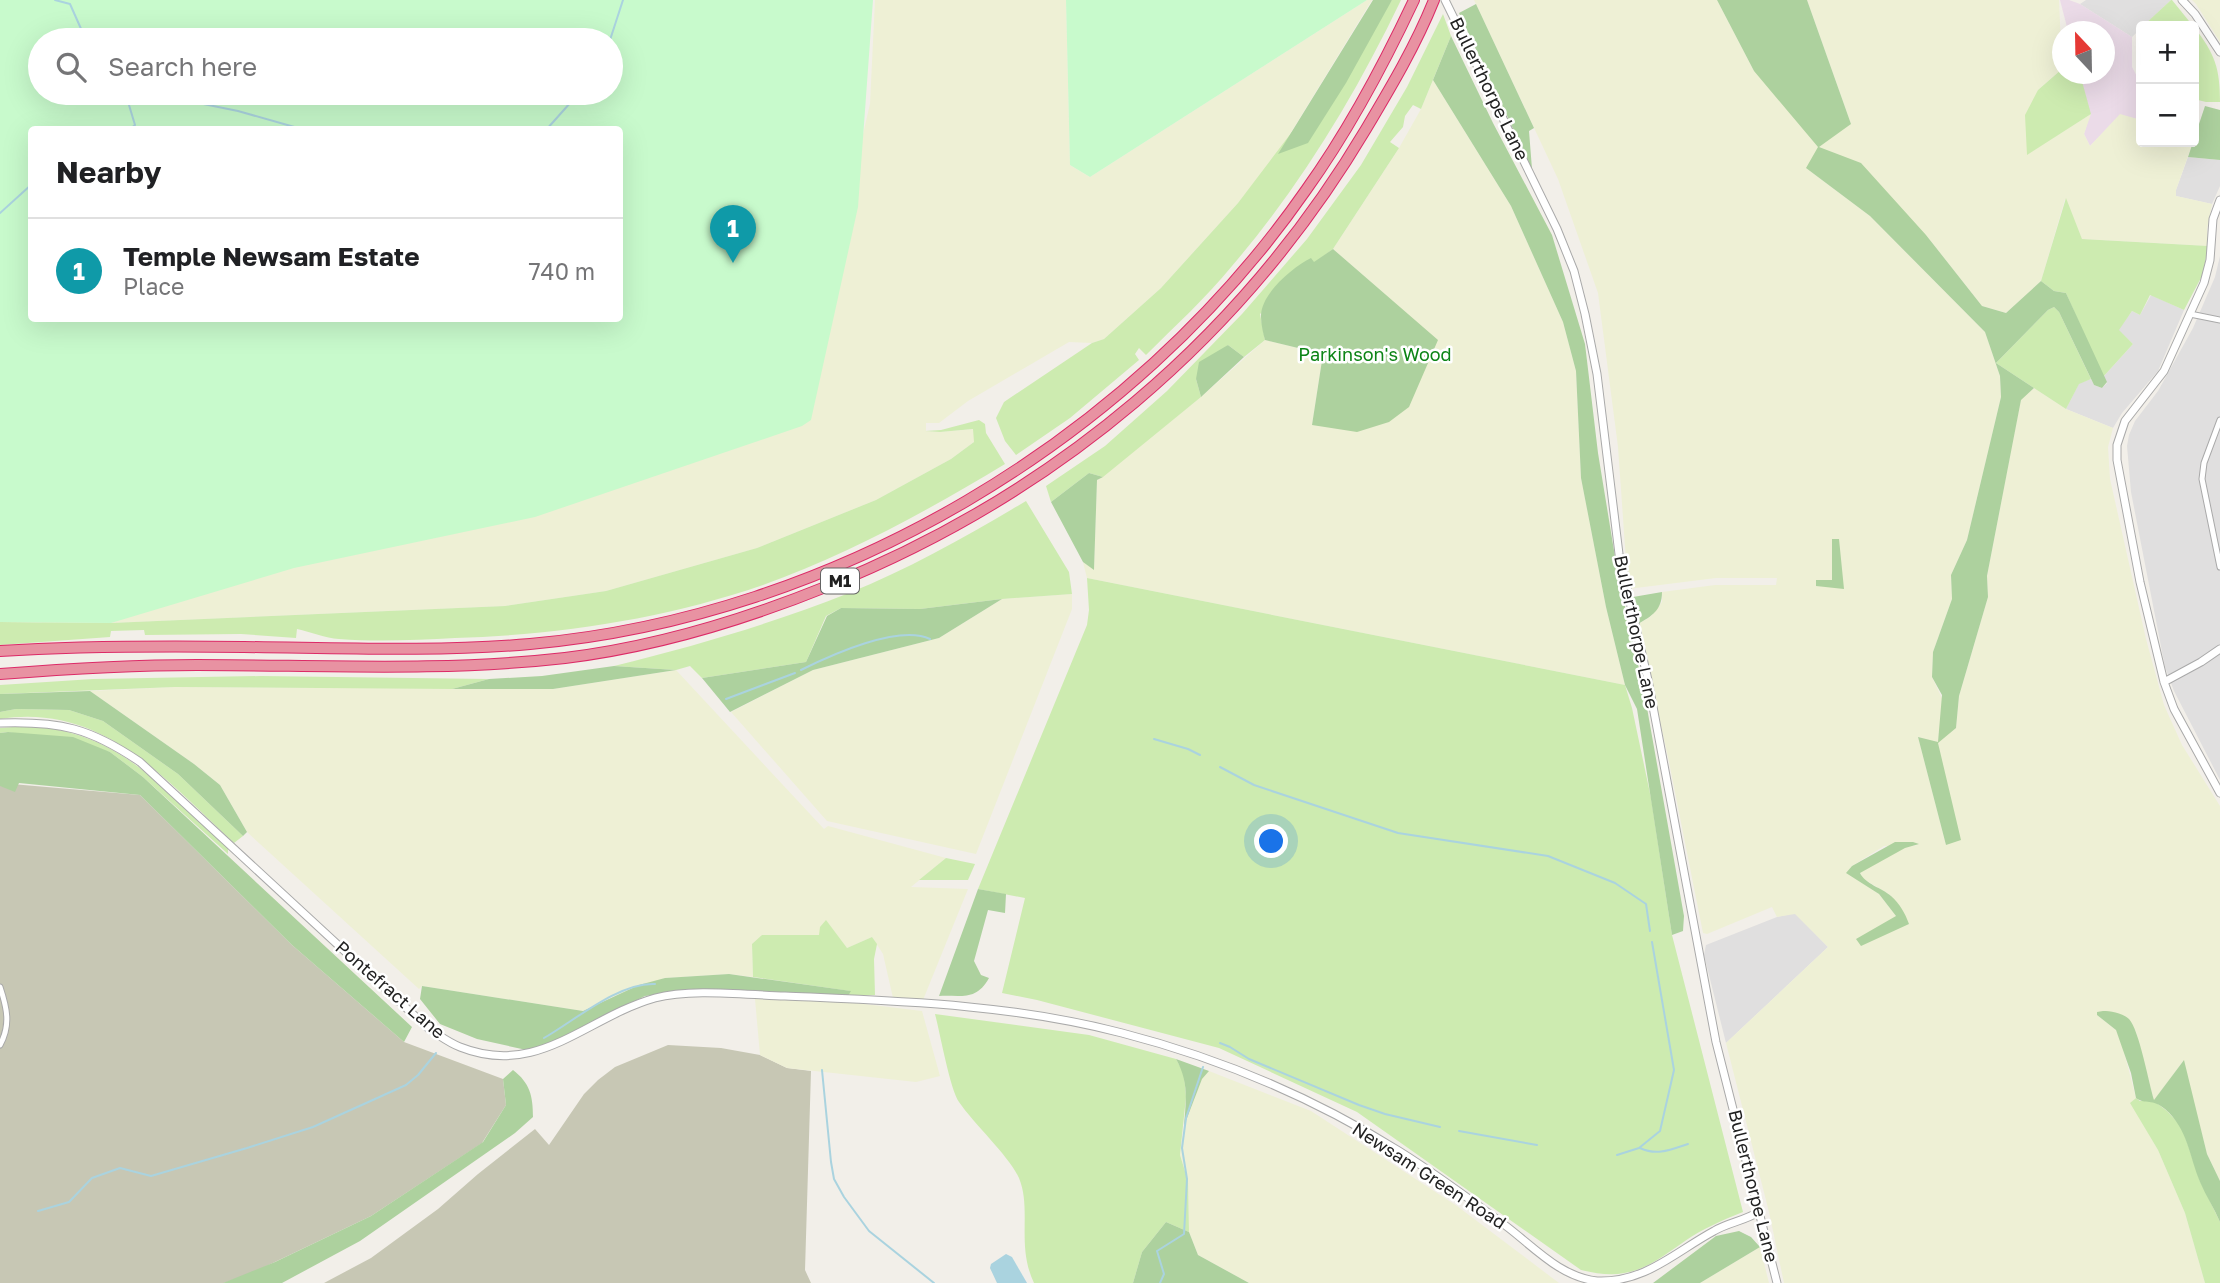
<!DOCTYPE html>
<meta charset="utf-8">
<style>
:root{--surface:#fff;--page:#f6f6f6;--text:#202124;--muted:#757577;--line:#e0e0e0;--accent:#d40000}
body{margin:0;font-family:"Golos Text",sans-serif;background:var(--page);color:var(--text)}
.controls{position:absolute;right:21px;top:21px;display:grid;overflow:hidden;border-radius:7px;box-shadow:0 7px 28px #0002}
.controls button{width:63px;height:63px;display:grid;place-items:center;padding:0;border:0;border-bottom:2px solid var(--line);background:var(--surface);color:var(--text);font:35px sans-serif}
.compass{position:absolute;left:2052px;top:21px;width:63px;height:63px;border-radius:50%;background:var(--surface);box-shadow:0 7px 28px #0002;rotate:338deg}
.you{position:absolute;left:1272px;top:842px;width:24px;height:24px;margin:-18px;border:5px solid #fff;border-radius:50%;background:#1a73e8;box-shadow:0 0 0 10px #1a73e833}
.badge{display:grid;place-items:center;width:46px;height:46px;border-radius:50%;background:var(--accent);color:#fff;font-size:23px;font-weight:700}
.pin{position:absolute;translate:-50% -58px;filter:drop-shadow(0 2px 4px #0008)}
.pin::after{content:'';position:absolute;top:37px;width:24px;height:21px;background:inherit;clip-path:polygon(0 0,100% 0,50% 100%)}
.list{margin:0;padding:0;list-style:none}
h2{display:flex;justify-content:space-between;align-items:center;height:91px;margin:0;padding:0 28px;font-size:30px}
h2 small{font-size:23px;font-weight:400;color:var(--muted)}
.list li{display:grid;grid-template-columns:46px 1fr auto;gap:21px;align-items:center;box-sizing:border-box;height:105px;padding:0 28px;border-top:2px solid var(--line)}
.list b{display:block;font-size:26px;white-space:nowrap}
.list p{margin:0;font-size:23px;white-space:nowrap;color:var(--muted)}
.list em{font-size:23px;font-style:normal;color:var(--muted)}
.icon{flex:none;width:38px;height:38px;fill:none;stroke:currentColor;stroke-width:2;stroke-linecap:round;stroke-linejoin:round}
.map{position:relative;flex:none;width:2220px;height:1283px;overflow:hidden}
.search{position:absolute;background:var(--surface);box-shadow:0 7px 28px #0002;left:28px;top:28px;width:595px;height:77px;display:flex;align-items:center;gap:18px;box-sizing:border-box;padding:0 24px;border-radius:38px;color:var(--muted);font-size:26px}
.panel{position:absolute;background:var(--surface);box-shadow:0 7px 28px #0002;left:28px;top:126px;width:595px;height:196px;border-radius:7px}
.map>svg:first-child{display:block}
.residential{fill:#e0dfdf}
.industrial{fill:#ebdbe8}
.construction{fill:#c7c7b4}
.farmland{fill:#eef0d5;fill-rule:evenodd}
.grass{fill:#cdebb0}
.forest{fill:#add19e}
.park{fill:#c8facc;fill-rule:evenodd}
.water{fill:#aad3df}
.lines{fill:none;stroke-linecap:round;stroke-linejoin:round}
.stream{stroke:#aad3df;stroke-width:2}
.minor-casing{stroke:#a9a9a9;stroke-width:7}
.tertiary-casing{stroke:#a9a9a9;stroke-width:9}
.motorway-casing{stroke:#dc2a67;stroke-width:12}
.minor{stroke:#fff;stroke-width:5}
.tertiary{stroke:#fff;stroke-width:7}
.motorway{stroke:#e892a2;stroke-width:10}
.labels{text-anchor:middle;stroke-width:5;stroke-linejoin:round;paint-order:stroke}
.shield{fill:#fff;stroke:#646464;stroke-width:2}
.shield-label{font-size:16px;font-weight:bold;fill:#222}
.street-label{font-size:18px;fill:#222;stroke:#fff}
.park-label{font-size:18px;fill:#0c8416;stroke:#fff}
</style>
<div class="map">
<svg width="2220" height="1283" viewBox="0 0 2220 1283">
<rect width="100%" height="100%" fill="#f2efe9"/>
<path class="residential" d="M2086 0H2171L2132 37 2080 4Z
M2188 157 2220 160V186L2212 204 2176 196V190Z
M2220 256V780L2174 691 2165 667 2131 492 2127 446 2129 435 2135 421 2158 391 2193 328 2215 277Z
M2151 295 2184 310 2158 371 2122 413 2113 428 2066 409 2079 383 2091 379 2094 385 2102 388 2107 383 2103 377 2133 344 2118 330 2132 311 2140 315Z
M1795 913 1828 947 1726 1043 1704 955 1706 945 1777 917Z"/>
<path class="industrial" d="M2060 0H2069L2080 4 2132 37V67L2141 84V120L2120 115 2090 146 2084 134 2090 114 2080 74H2104V32L2068 31Z"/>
<path class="construction" d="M0 783 140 795 292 945 404 1042 503 1079 506 1105 482 1143 371 1216 256 1271 224 1283H0Z
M668 1045 721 1048 760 1055 787 1068 811 1071 805 1270 811 1283H324L371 1258 438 1209 478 1174 535 1129 549 1145 584 1094 598 1080 615 1067Z"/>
<path class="farmland" d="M875 0H1066L1070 165 1090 177 1367 0H1372L1279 152 1238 203 1161 288 1104 339 1092 343 1069 342 968 401 939 423H926V431L940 432 974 429V442L951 459 876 500 757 548 606 591 505 606 111 623H41L566 348 827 288 870 104Z
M1474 0H1717L1754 71 1851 124 1807 0H2059L2062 69 2038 90 2027 154 2091 114 2084 134 2090 146 2120 114 2141 120V142H2193L2176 190V196L2212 204 2207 229 2208 246 2082 239 2065 199 2041 281 2006 313 1982 306 1926 235 1806 168 1870 216 1985 332 2000 376 2001 397 1967 540 1951 575 1952 599 1933 652 1932 677 1956 728 1959 696 1988 597 1987 576 2021 399 2034 388 2066 409 2113 428 2108 447 2110 479 2146 639 2164 705 2182 745 2220 806V1181L2207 1154 2183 1061 2154 1101 2136 1032 2097 1015 2116 1030 2122 1044 2136 1098 2131 1103 2158 1150 2185 1213 2205 1283H1784L1769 1212 1726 1043 1828 947 1795 914 1777 917 1772 907 1707 934 1703 933 1668 757 1638 624 1650 617 1662 602V592L1715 585H1776L1777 578H1716L1628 589 1618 447 1598 293 1558 179ZM1918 737 1938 743 1947 845H1946ZM1918 845 1905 847 1860 872 1862 878 1890 895 1909 924 1893 920 1896 916 1879 894 1847 873 1852 866 1884 846Z
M2192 0H2220V42L2196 4Z
M1433 80 1511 206 1563 322 1576 371 1581 478 1606 607 1625 685 1087 578 1083 562 1094 569 1097 480 1201 397 1265 340 1323 354 1312 425 1437 340 1333 249 1399 148 1421 109Z
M1072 594V609L976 854 827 821 731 712 813 670 939 638 1002 599Z
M676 670 824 829 828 826 946 858 911 887 968 889 923 1000 893 998 883 954 872 937 847 948 819 935 752 944 753 977 729 974 665 978 604 1000 583 1011 422 986 419 989 247 832 220 785 194 764 90 691 175 687 553 689Z
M755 999 848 1002 922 1011 940 1076 916 1082 787 1068 760 1055Z
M1209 1071 1311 1111 1457 1206 1559 1283H1249L1198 1255 1189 1232 1188 1181 1180 1155 1184 1126 1202 1079Z
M1760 1247 1769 1283H1700Z"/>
<path class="grass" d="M1392 0H1401C1355 96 1301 185 1232 266 1206 298 1175 326 1146 355L1139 348 1135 354 1139 360 1070 418 1016 455 1005 441 996 418 1004 402 1092 343 1104 339 1161 288 1238 203Z
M2172 0 2193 26H2143L2171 0Z
M1443 14 1451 36 1421 109 1413 105 1405 116 1403 127 1390 142 1399 148 1333 249 1314 263 1260 314 1265 340 1244 357 1228 345 1196 379 1201 397 1103 477 1089 473 1051 502 1046 486 1105 446 1167 391 1242 314 1307 239 1361 165 1407 87Z
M2194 27C2215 54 2220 68 2220 102H2206L2194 99Z
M2062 69V74H2080L2091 114 2027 155 2025 115 2038 90Z
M2066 198 2082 239 2208 246 2203 274 2184 310 2150 295 2140 315 2132 311 2119 330 2133 344 2103 377 2066 293 2054 291 2041 281Z
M2054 307 2059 312 2091 379 2079 384 2066 409 1996 363 2048 310Z
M979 420 985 424 986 433 1005 464C929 510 847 555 763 585 664 619 559 635 455 638 417 640 377 642 339 639 325 638 311 632 297 629L296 638 241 634 145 635 144 630 111 631 110 637 0 645V622L111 623 505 606 606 591 757 548 876 500 951 459 974 442 973 429 940 432 925 431 941 430Z
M1026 501 1069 572 1072 594 1002 599 920 609 841 608 826 616 806 662 702 678 690 666 676 670 614 666C695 646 771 624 849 593 911 568 969 535 1026 501Z
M1087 578 1625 685 1632 708 1651 798 1672 935 1743 1212C1723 1220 1704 1228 1685 1241 1648 1267 1629 1282 1581 1270L1357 1112 1219 1048 1037 1000 1002 993 1025 898 978 889 1087 625 1089 610Z
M261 676 489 679 452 689 175 687 0 694V685L93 679Z
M16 709 69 710 103 721 178 774 243 836 234 843C166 780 103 703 0 719V712Z
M25 726C120 730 163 789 228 848V854L143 777 110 752 8 732 0 733V728Z
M946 858 975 864 968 880H919Z
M826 920 847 948 872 937 877 944 874 959 875 995 848 996 850 991 753 977 752 944 762 935H819L820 927Z
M935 1014 1089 1035 1176 1059 1184 1074 1186 1097 1180 1155 1188 1181 1189 1232 1166 1222 1142 1252 1133 1283H1034C1016 1245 1032 1210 1019 1178 1009 1156 974 1124 959 1102 950 1089 940 1033 935 1014Z
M2136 1098 2140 1101H2154L2167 1111 2182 1127 2200 1181 2220 1222V1283H2205L2185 1213 2158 1150 2130 1103Z"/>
<path class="forest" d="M1373 0H1392L1346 83 1308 143 1278 154Z
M1717 0H1807L1851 124 1819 147 1861 163 1926 235 1982 306 2006 313 2041 281 2054 291 2066 293 2107 382 2102 388 2094 385 2059 312 2054 307 2048 310 1996 363 2034 388 2021 400 1987 576 1988 597 1959 696 1956 728 1938 743 1961 840 1946 845 1918 737 1938 742 1942 695 1932 677 1933 652 1952 599 1951 575 1967 540 2001 397 2000 376 1985 332 1870 216 1806 168 1818 147 1754 71Z
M1476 4 1534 128 1529 131 1532 169 1459 13Z
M1451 36 1493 123 1552 235 1585 344 1598 453 1618 575 1644 691 1684 916 1683 931 1672 935 1637 709 1625 685 1606 607 1581 478 1576 371 1563 322 1511 206 1433 80Z
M2205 106 2220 110V160L2188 157Z
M1333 249 1438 340 1409 407 1389 422 1357 432 1312 425 1323 354 1265 340C1263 333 1261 324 1261 317 1260 294 1293 267 1311 258L1314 262Z
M1228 345 1244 357 1201 397 1196 379 1199 362Z
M1089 473 1103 477 1097 480 1094 570 1083 562 1051 502Z
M1832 539H1839L1844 589 1816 586V580H1832Z
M1662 592C1662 610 1652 616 1638 624L1633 597Z
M1002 599 939 638 813 670 730 712 702 678 806 662 827 616 841 608 920 609Z
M614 666 676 670 553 689H452L489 679 542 676Z
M90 691 194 764 220 785 247 832 243 836 178 774 103 721 69 710 16 709 0 712V694Z
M8 732 73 737 110 752 143 777 412 1027 404 1042 292 945 140 795 19 783 15 792 0 786V733Z
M1895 842H1913L1919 844 1905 848 1860 873C1865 884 1882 888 1891 896 1900 904 1905 913 1909 924L1861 946 1856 939 1896 916 1879 894 1846 873 1852 866Z
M978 889 1006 894 1005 913 988 910 974 961 981 975 989 978C976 1001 963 995 939 996Z
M729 974 851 991 848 996 741 990 677 992 645 996 549 1044 531 1051 477 1039 440 1024 420 999 422 986 583 1011 639 985 665 978Z
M2103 1011C2110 1011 2123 1013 2129 1019 2139 1029 2149 1084 2154 1100L2184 1060 2207 1154 2220 1181V1222C2214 1208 2206 1196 2200 1182 2189 1156 2188 1129 2165 1109 2152 1098 2146 1105 2136 1098L2131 1073 2116 1030 2097 1015V1012Z
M1176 1059 1209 1071 1202 1079 1184 1126C1186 1100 1189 1082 1176 1059Z
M513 1070C530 1083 533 1096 533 1117L515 1133 360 1241 282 1283H223L275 1262 371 1216 483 1142 506 1105 503 1079Z
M1166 1222 1189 1232 1198 1255 1249 1283H1133L1142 1252Z
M1739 1231 1751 1237 1760 1247 1700 1283H1653L1716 1236Z"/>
<path class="park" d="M0 0H873L858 207 811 420 802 426 535 517 294 568 111 623 0 622ZM611 40V93H40V40ZM32 130H620V318H32Z
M1066 0H1367L1090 177 1070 165Z"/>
<path class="water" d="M1006 1254 1012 1257 1027 1283H997L990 1268 991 1264Z"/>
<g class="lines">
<path class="stream" d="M55 0 70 4 86 40
M610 40 623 0
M123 93 129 105 135 125 129 130
M149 93 238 111 305 130
M129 105 134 93
M546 130 579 93
M0 213 32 184
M801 670C831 655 899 624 930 639
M726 699 795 673
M1154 739 1188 749 1200 755
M1220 767 1254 785 1398 833 1548 856 1615 883 1646 904 1650 931
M544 1038C574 1021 619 982 655 984
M1220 1043 1230 1047 1249 1059 1359 1105 1385 1114 1440 1127
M822 1070 831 1162 834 1179 844 1197 869 1231 934 1283
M1459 1131 1537 1145
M1640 1148C1657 1156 1670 1150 1688 1144
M1617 1155 1639 1148 1660 1131 1674 1070 1652 942
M38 1211 69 1202 92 1178 120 1168 151 1176 247 1148 313 1127 406 1085 418 1075 436 1053
M1160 1283 1164 1274 1157 1251 1184 1234 1187 1179 1182 1148 1186 1118 1203 1067"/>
<g class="minor-casing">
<path id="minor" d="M2190 314 2220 320
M2220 420 2204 463 2202 479 2220 567
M0 987C7 1008 11 1025 0 1045"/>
</g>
<g class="tertiary-casing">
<path id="tertiary" d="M1445 0 1557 229 1574 271 1585 314 1597 374 1619 554 1648 680 1716 1042 1777 1283
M2182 0 2195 14 2220 52
M2220 200 2213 219 2210 260 2204 283 2164 371 2125 421 2117 445V460L2140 582 2164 682 2174 709 2220 793
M2164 682 2201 662 2220 649
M0 723C60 721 90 728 140 762L429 1029C439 1035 449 1043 460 1047 538 1078 585 1018 655 998 691 988 747 995 785 996 897 1001 1012 1004 1122 1033 1219 1058 1314 1098 1399 1151 1436 1174 1471 1200 1506 1226 1534 1247 1560 1277 1597 1281 1645 1283 1675 1252 1714 1231 1729 1222 1745 1221 1760 1211"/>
</g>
<g class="motorway-casing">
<path id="motorway" d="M0 651C81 646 163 646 244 647 340 648 435 652 530 644 835 617 1132 440 1306 190 1349 130 1383 66 1414 0
M0 674C65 669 131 665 197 665 319 665 442 672 565 658 655 647 744 620 828 586 1054 495 1241 339 1366 129 1391 87 1416 45 1434 0"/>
</g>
<use href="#minor" class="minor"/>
<use href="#tertiary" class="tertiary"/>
<use href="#motorway" class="motorway"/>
</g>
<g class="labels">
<rect class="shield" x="821" y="568.5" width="38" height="25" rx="5"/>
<g class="shield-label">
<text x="840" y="587">M1</text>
</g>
<g class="street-label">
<text transform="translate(1489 89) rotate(64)" y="6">Bullerthorpe Lane</text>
<text transform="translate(1636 632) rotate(78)" y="6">Bullerthorpe Lane</text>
<text transform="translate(390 990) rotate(41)" y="6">Pontefract Lane</text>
<text transform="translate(1429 1176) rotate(33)" y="6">Newsam Green Road</text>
<text transform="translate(1753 1186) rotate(76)" y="6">Bullerthorpe Lane</text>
</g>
<g class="park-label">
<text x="1375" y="361">Parkinson's Wood</text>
</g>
</g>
</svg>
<div class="controls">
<button>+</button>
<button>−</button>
</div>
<svg class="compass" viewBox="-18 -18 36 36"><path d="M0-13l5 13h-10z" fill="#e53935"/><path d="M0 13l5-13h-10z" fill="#757577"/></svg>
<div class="you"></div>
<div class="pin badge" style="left:733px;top:263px;background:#0f9aa8">1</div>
<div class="search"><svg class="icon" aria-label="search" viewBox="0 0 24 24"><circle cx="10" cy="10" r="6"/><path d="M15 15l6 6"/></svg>Search here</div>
<section class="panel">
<h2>Nearby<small></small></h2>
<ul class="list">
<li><span class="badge" style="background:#0f9aa8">1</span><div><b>Temple Newsam Estate</b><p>Place</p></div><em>740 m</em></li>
</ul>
</section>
</div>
